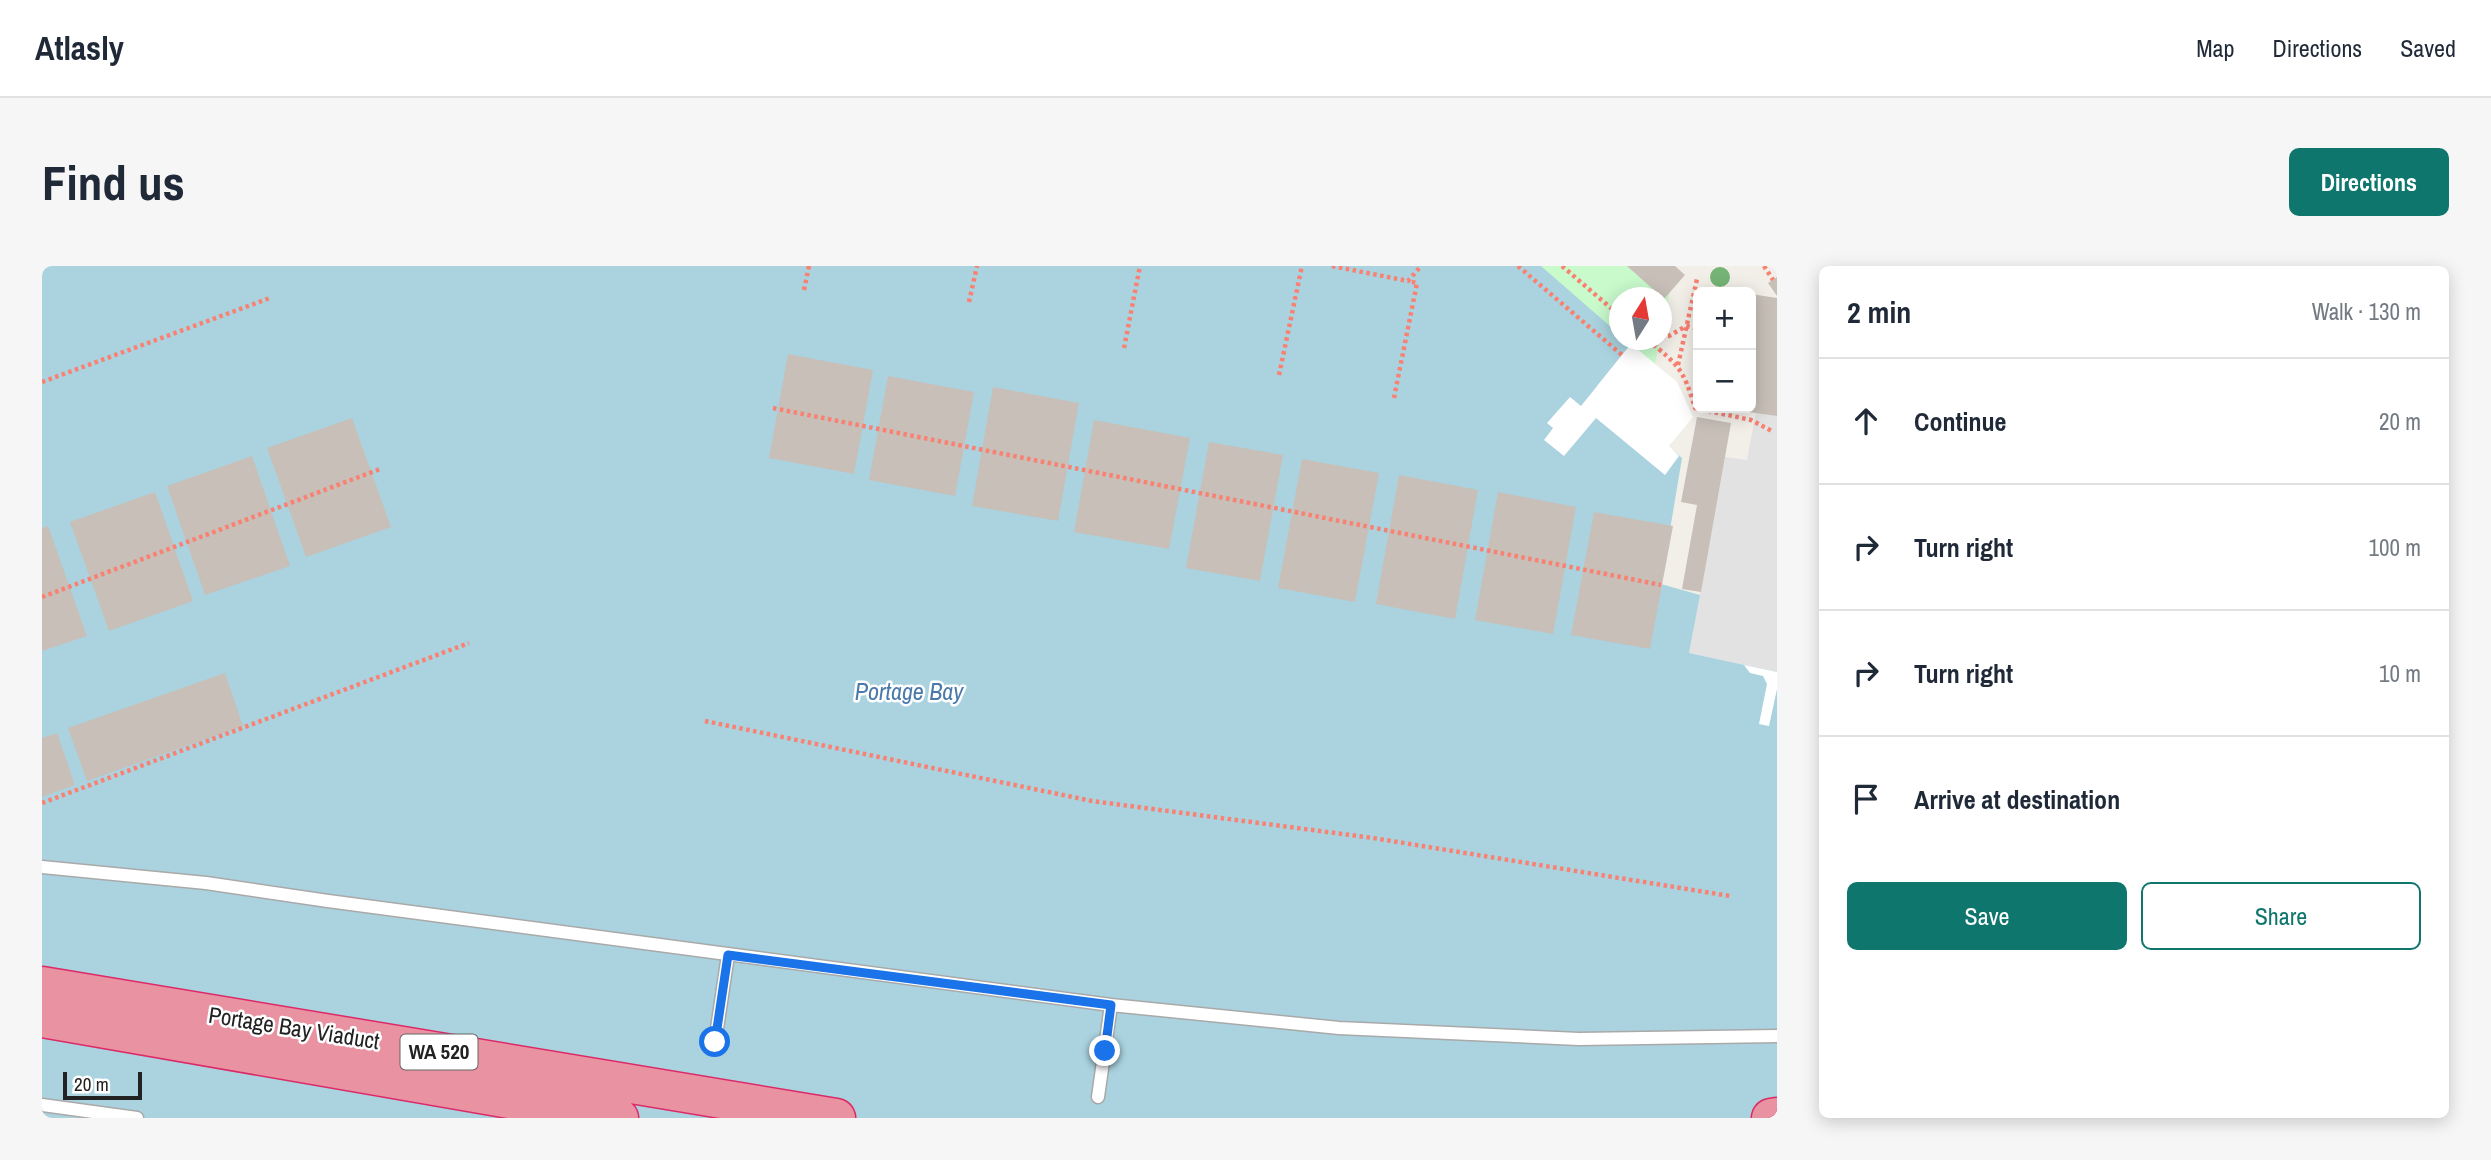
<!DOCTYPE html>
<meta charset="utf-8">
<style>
:root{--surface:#fff;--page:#f6f6f7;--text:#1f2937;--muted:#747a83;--line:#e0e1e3;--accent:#0f766e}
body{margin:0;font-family:"Archivo Narrow",sans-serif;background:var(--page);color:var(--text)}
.controls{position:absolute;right:21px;top:21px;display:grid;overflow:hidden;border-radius:10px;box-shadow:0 4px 18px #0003}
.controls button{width:63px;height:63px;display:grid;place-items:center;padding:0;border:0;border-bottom:2px solid var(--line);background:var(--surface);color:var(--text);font:35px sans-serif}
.compass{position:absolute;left:1567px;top:21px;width:63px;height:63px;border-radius:50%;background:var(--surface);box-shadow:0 4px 18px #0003;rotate:11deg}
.scale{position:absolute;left:21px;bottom:18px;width:79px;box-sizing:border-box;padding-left:7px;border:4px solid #222;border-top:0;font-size:19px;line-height:24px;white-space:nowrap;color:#222;-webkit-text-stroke:5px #fff;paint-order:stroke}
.stop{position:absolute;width:21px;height:21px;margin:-16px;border:5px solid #1a73e8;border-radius:50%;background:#fff}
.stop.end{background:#1a73e8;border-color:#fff;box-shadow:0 2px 7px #0008}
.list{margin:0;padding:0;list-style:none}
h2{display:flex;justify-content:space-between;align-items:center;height:91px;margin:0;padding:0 28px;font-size:30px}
h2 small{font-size:23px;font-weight:400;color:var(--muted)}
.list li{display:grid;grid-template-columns:46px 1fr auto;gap:21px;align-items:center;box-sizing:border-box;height:126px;padding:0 28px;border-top:2px solid var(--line)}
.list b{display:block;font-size:26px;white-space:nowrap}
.list em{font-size:23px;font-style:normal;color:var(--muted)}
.actions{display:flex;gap:14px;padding:21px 28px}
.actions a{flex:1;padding:16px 0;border:2px solid var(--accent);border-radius:10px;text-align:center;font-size:24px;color:var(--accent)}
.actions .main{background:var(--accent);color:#fff}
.icon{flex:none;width:38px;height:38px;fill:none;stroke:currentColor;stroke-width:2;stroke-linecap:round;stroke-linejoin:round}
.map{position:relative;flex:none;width:1735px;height:852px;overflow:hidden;border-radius:10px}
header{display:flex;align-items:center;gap:42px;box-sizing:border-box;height:98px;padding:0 35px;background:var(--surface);border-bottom:2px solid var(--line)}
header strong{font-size:33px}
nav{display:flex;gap:38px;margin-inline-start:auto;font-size:24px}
.intro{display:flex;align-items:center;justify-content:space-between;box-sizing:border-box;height:168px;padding:0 42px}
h1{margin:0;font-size:49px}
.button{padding:18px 32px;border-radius:10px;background:var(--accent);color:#fff;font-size:24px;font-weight:700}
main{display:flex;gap:42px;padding:0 42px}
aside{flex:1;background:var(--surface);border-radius:10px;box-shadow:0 4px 18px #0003}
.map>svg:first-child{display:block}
.park{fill:#c8facc}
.parking{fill:#e2e2e2}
.water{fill:#aad3df}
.pier{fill:#fff}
.building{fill:#c7bfb8}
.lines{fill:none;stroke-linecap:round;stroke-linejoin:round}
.service-casing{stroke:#a9a9a9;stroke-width:15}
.motorway-casing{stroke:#dc2a67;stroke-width:41}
.path{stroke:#fa8072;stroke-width:4.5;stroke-dasharray:3.5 3.5;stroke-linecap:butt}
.service{stroke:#fff;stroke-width:12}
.motorway{stroke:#e892a2;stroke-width:38}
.tree{fill:#74b475}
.route{stroke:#1a73e8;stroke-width:9}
.labels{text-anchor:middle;stroke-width:5;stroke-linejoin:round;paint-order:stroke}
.shield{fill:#fff;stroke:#646464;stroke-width:2}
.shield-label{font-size:21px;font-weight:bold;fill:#222}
.street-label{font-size:23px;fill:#222;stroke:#fff}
.water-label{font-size:24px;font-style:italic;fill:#4a7aab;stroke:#fff}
</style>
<header>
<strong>Atlasly</strong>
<nav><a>Map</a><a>Directions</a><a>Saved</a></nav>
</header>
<div class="intro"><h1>Find us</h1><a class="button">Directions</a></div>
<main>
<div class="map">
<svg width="1735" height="852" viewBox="0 0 1735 852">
<rect width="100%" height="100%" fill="#f2efe9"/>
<path class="park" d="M1486 0H1633L1620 65 1619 32H1577V74H1618L1611 108Z"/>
<path class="parking" d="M1714 146 1735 150V406L1647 387 1683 191 1705 194Z"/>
<path class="water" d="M0 0H1499L1577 68V74H1584L1589 78 1555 120 1640 192 1619 318 1658 329 1647 387 1735 406V852H0Z"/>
<path class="pier" d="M1589 78 1635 116 1651 151 1627 180 1637 190 1623 209 1554 152 1522 190 1502 174 1511 162 1505 157 1528 131 1539 140Z
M1702 399 1735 406V423L1727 460 1717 458 1725 418 1721 410 1708 407Z"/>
<path class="building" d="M1585 0H1633L1643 9 1622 33Z
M1735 11V30L1726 17Z
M1709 28 1735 32V150L1685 143 1709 142Z
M746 88 831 104 812 208 727 192Z
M846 110 932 126 913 230 827 214Z
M951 121 1037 137 1016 255 930 240Z
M1655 151 1689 157 1659 326 1640 323 1655 239 1639 236Z
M310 152 349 261 264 291 225 182Z
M1052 154 1148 172 1127 283 1032 266Z
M1167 176 1241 189 1218 315 1144 302Z
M210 190 248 300 163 329 125 220Z
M1260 193 1337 207 1313 336 1236 322Z
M1357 209 1436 224 1413 353 1334 338Z
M113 226 151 335 67 365 28 256Z
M1456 226 1534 241 1511 368 1433 354Z
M1552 246 1631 260 1608 383 1529 369Z
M6 260 45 370 0 385V262Z
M183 407 201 460 45 515 26 462Z
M15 467 33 519 0 531V472Z"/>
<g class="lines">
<g class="service-casing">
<path id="service" d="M0 601 164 617 286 635 1069 739 1297 762 1537 773 1735 770
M673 776 686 689
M1056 831 1069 739
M0 839 95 852"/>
</g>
<g class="motorway-casing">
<path id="motorway" d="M0 720 794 852
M0 752 577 852
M1729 852 1735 851"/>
</g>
<path class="path" d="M1290 0 1366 15 1379 0
M1476 0 1580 89
M1520 0 1577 49
M1722 0 1731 14
M762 24 767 0
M927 36 935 0
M1619 71 1627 70 1644 60 1656 63
M1606 74C1637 100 1641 102 1653 142L1709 154 1730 165
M1082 82 1098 0
M1636 99 1655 13
M1237 109 1260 0
M0 116 228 32
M1352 132 1375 17 1366 15
M731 142 1619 319
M0 331 338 203
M663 455 1050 535 1331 572 1688 630
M0 537 427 377"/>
<use href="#service" class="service"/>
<use href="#motorway" class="motorway"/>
</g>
<circle class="tree" cx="1678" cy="11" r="10"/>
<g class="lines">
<path class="route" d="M673 776 686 689 1069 739 1063 785"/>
</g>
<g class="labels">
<rect class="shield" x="358.5" y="768.5" width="77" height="35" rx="5"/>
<g class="shield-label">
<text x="397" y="793">WA 520</text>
</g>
<g class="street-label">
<text transform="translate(252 762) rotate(9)" y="8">Portage Bay Viaduct</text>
</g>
<g class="water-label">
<text x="867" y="434">Portage Bay</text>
</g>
</g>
</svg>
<div class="controls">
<button>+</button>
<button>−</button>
</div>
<svg class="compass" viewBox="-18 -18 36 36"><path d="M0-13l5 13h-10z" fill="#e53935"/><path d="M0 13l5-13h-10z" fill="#747a83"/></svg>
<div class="scale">20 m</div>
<div class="stop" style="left:673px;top:776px"></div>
<div class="stop end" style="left:1063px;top:785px"></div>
</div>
<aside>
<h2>2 min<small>Walk · 130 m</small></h2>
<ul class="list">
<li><svg class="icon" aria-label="ahead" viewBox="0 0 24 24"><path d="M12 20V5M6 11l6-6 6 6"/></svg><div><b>Continue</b></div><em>20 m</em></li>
<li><svg class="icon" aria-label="right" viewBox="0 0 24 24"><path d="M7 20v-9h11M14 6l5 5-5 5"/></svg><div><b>Turn right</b></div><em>100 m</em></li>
<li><svg class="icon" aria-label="right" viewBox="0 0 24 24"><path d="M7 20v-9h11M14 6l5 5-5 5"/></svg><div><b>Turn right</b></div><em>10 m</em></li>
<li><svg class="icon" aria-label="arrive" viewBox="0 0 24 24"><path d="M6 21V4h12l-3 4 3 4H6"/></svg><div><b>Arrive at destination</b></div></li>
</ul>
<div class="actions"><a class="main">Save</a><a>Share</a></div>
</aside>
</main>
